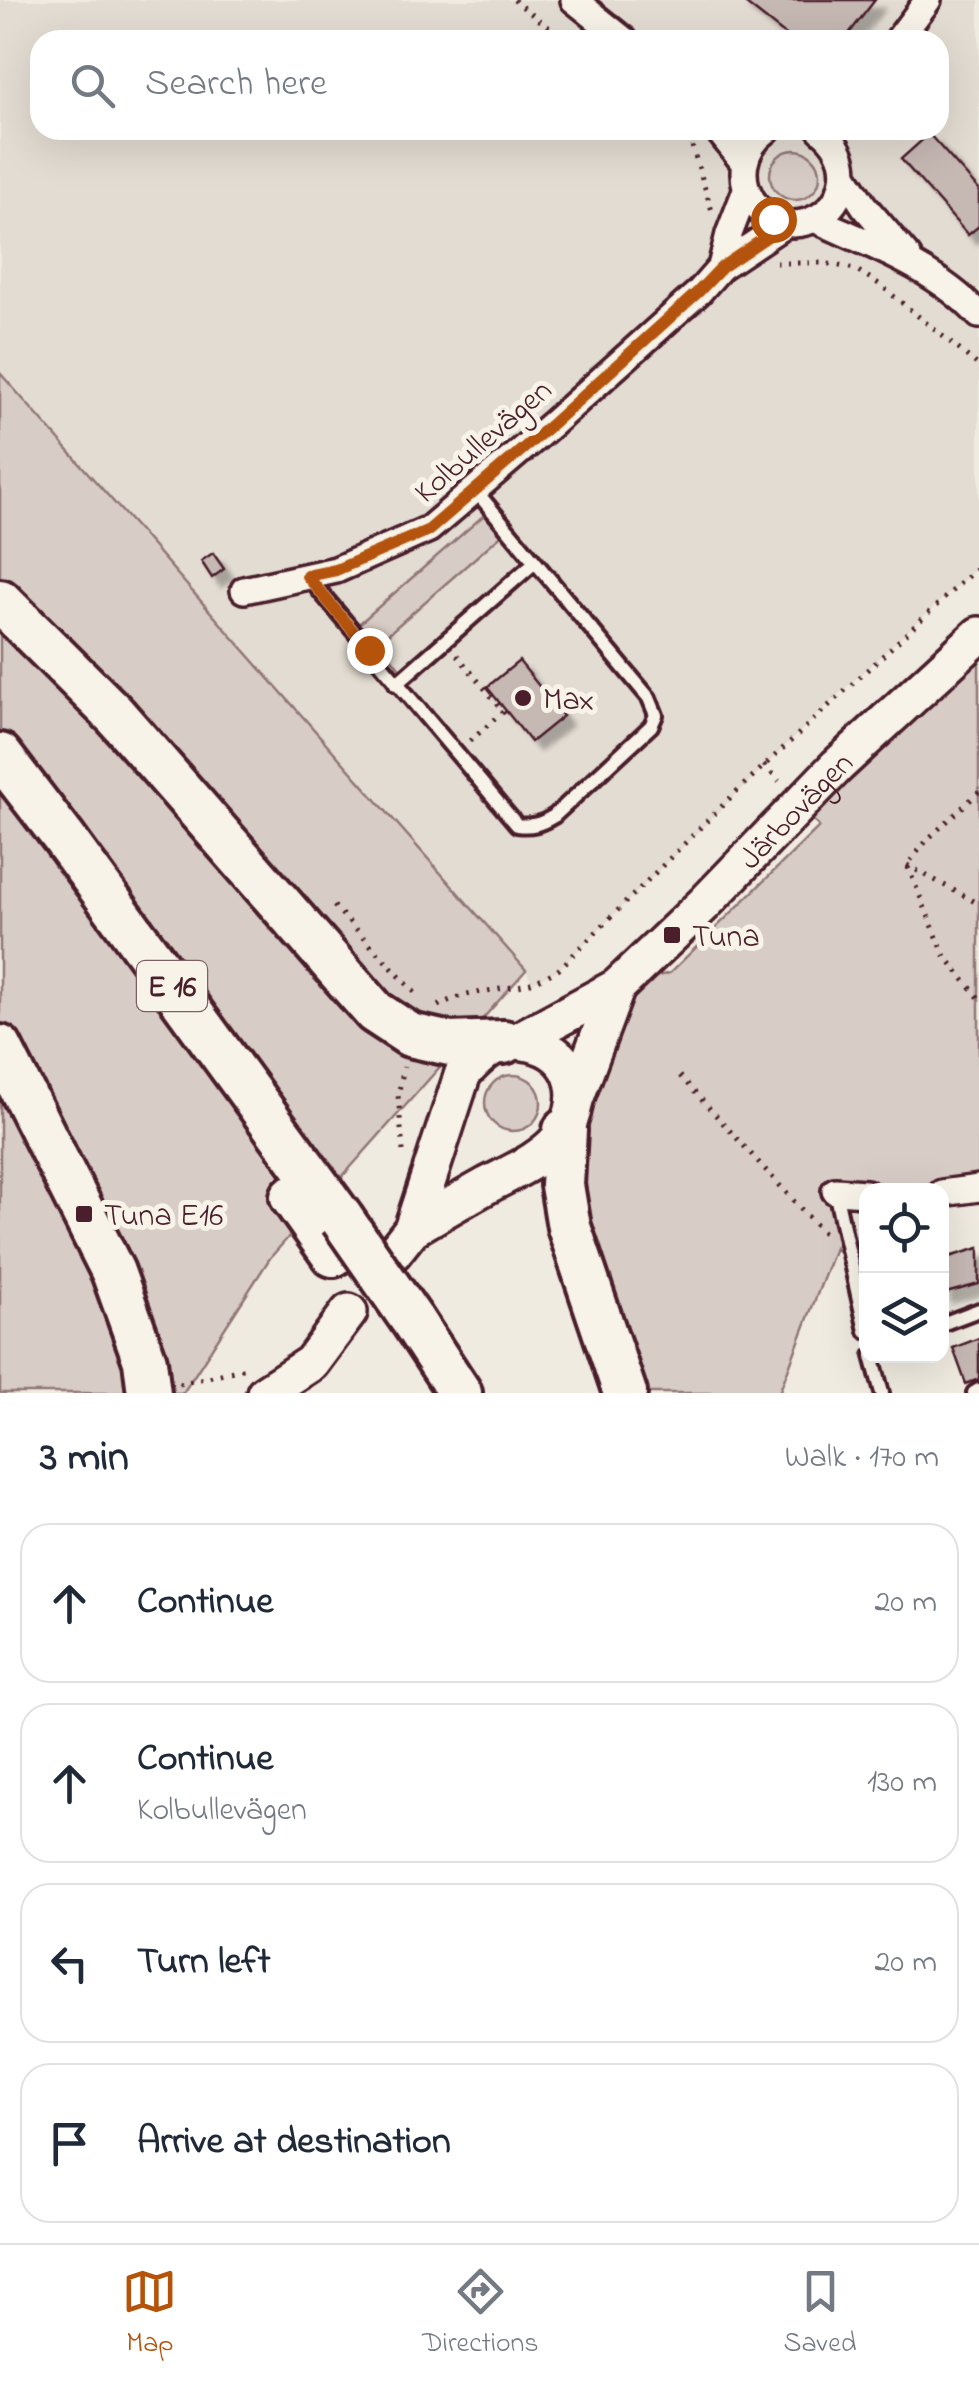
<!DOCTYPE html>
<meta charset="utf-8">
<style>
:root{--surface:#fff;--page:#f6f6f7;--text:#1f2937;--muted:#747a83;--line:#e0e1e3;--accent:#b45309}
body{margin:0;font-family:"Indie Flower",sans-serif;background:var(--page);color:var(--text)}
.controls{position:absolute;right:30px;bottom:30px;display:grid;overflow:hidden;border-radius:20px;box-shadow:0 10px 40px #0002}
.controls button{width:90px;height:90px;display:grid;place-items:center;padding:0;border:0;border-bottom:2px solid var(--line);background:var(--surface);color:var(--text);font:50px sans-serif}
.stop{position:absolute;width:30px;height:30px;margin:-22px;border:8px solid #b45309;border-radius:50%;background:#fff}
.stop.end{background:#b45309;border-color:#fff;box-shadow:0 2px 10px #0008}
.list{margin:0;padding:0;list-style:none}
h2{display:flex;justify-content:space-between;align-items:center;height:130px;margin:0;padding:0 40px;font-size:42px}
h2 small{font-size:32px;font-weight:400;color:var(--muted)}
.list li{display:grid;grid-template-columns:65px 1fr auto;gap:30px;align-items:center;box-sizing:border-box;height:160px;margin:0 20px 20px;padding:0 20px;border:2px solid var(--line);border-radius:30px}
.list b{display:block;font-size:38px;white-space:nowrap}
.list p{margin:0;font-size:32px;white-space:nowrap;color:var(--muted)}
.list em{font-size:32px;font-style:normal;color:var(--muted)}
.icon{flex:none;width:55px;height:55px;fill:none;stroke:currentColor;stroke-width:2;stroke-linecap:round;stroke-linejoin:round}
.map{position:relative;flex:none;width:979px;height:1393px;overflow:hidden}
.search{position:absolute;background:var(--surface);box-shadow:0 10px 40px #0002;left:30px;right:30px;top:30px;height:110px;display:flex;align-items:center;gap:25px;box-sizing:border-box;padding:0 35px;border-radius:30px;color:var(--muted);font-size:38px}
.sheet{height:850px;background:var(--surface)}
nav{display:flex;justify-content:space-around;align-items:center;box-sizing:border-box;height:140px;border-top:2px solid var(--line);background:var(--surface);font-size:28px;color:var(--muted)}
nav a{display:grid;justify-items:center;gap:5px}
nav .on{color:var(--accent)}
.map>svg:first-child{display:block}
.built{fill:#e3dcd2;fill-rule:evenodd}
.green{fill:#d8cdc6;stroke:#917678;stroke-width:2.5}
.building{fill:#c6b8b3;stroke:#4a1f2b;stroke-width:2.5;filter:url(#shadow)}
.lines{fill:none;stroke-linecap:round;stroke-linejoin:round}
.service-casing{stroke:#4a1f2b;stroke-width:20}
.minor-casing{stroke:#4a1f2b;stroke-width:32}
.secondary-casing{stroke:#4a1f2b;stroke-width:42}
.trunk-casing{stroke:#4a1f2b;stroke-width:50}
.path{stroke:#4a1f2b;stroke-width:5;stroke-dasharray:2.5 8;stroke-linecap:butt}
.service{stroke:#f7f3e8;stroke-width:12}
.minor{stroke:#f7f3e8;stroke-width:25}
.secondary{stroke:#f7f3e8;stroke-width:35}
.trunk{stroke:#f7f3e8;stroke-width:42}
.trunk-bridge-casing{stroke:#4a1f2b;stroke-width:50;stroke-linecap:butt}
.trunk-bridge{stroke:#f7f3e8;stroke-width:42}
.route{stroke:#b45309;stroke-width:12}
.poi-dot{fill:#4a1f2b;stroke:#f7f3e8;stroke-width:4}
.labels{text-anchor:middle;stroke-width:10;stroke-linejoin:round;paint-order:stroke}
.shield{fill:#f7f3e8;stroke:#7e5f64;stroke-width:2.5}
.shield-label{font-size:30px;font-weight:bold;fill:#4a1f2b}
.street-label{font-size:32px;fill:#4a1f2b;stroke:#f7f3e8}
.poi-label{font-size:32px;fill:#4a1f2b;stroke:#f7f3e8;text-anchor:start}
</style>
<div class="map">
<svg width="979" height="1393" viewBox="0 0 979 1393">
<defs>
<filter id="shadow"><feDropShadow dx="9" dy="9" stdDeviation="2.5" flood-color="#0004"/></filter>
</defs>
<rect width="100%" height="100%" fill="#f0ebe0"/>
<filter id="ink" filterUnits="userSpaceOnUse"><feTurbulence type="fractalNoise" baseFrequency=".01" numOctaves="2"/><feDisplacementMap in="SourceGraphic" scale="20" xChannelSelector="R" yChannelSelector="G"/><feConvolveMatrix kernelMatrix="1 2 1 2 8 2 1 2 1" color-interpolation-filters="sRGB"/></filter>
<g filter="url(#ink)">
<path class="built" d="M0 0H979V566L825 707 558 970 532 983 526 970 0 373ZM40 40H939V130H40Z"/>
<path class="green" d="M770 175a25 25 0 1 1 50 0a25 25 0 1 1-50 0Z
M0 373 526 970 270 1258 183 1393H0Z
M491 509 507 530 379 642 406 676 396 684 352 630Z
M979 637V1188L836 1191 851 1263 835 1248 779 1393H625L562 1185 617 987 670 973 819 827 800 804Z
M485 1103a28 28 0 1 1 56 0a28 28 0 1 1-56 0Z"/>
<path class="building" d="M741 0H875L844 40H792Z
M929 134 979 190V226L968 235 901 159Z
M213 553 224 569 212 578 201 561Z
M519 661 563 716 531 742 487 687Z
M979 1248V1284L942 1294V1259Z
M979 1338V1379L966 1384 953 1348Z"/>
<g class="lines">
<g class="service-casing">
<path id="service" d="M307 576 517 825C532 827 541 824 554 816L651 726 656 715 649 698 475 490
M396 684 535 562
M835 1191 866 1331
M942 1324 979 1310
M872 1356 882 1393
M974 1393 979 1390"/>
</g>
<g class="minor-casing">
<path id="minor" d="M574 0 624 40
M898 40 928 0
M718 130 744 163
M767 130C713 170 764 249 820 216 831 209 839 198 842 185 848 162 838 144 821 130
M844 175 864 206 908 257
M814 219C871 245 936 268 979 315
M721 267 729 234 746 190
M244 590 336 570 429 529 553 423 699 292 721 267 787 223
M835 1191 866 1193
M942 1193 979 1188"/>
</g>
<g class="secondary-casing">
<g id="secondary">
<path id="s1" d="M517 1041 617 987 704 904 837 766 979 635"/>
<path d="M575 1100 617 987"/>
<path d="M393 1253 412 1229 463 1073C475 1061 490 1045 507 1041 515 1040 522 1042 530 1043 579 1054 587 1104 558 1140 540 1161 510 1173 486 1186 461 1200 437 1214 412 1229"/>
<path d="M265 1393 311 1363 349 1312"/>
</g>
</g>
<g class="trunk-casing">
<path id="trunk" d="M0 601 115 715 375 1012 410 1035 450 1044 504 1042
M0 755 63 837 342 1219
M0 1047 113 1272 145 1361 149 1393
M565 1130 562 1185 569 1227 625 1393
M292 1197 333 1255
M412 1320 460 1393"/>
</g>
<path class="path" d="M514 0 565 40
M679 130 692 146 712 211
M776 263H824L855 269 879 284 979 366
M457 655 509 718
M470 741 503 712
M764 765 779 781
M979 792 928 839 907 865 945 956 979 998
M907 865 979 904
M334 906 420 998
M438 1006C464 991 498 991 527 984 538 981 548 975 558 970L736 792 979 566
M680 1076 825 1235
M403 1151 398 1095 404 1067
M179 1384 246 1368"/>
<use href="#service" class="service"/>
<use href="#minor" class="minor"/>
<use href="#secondary" class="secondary"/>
<use href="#trunk" class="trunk"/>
<g class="trunk-bridge-casing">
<path id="trunk-bridge" d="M342 1219 412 1320"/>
</g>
<use href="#trunk-bridge" class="trunk-bridge"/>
</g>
</g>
<g class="lines" filter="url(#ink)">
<path class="route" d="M369 650 307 576 336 570 429 530 553 423 698 292 722 267 787 223 773 219"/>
</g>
<g class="poi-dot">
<circle cx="523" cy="698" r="10"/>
<rect x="662" y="925" width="20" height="20" rx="5"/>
<rect x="74" y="1204" width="20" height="20" rx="5"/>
</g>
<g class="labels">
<rect class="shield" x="137" y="961" width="70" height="50" rx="8"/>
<g class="shield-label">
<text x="172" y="996">E 16</text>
</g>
<g class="street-label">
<text transform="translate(482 440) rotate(-41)" y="11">Kolbullevägen</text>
<text dy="11" stroke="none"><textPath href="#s1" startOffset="365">Järbovägen</textPath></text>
</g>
<g class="poi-label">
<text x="543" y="709">Max</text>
<text x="692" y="946">Tuna</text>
<text x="104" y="1225">Tuna E16</text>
</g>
</g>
</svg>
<div class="controls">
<button><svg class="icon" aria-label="locate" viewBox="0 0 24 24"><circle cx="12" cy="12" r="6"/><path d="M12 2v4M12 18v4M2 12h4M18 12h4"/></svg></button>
<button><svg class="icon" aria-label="layers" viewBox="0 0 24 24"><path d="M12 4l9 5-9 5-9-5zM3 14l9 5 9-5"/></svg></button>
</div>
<div class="stop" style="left:773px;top:219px"></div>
<div class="stop end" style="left:369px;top:650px"></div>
<div class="search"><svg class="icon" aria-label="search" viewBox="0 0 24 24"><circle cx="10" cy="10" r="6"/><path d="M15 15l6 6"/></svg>Search here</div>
</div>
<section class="sheet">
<h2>3 min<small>Walk · 170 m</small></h2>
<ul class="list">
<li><svg class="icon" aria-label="ahead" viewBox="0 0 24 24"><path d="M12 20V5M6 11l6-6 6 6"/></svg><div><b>Continue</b></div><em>20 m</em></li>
<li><svg class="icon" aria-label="ahead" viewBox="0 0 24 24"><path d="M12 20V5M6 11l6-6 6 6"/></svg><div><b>Continue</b><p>Kolbullevägen</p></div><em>130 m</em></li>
<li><svg class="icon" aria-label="left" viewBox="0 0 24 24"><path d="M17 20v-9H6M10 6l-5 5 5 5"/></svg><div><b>Turn left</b></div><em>20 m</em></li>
<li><svg class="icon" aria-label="arrive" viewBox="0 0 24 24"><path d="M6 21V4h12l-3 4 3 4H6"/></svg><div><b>Arrive at destination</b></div></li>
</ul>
</section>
<nav>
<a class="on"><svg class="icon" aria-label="map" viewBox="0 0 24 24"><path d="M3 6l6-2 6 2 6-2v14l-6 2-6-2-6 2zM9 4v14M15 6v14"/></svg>Map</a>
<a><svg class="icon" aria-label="directions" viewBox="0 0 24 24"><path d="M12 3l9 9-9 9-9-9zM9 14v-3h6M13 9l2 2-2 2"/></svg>Directions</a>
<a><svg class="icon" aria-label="saved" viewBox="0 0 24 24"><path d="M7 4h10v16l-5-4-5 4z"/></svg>Saved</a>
</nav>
